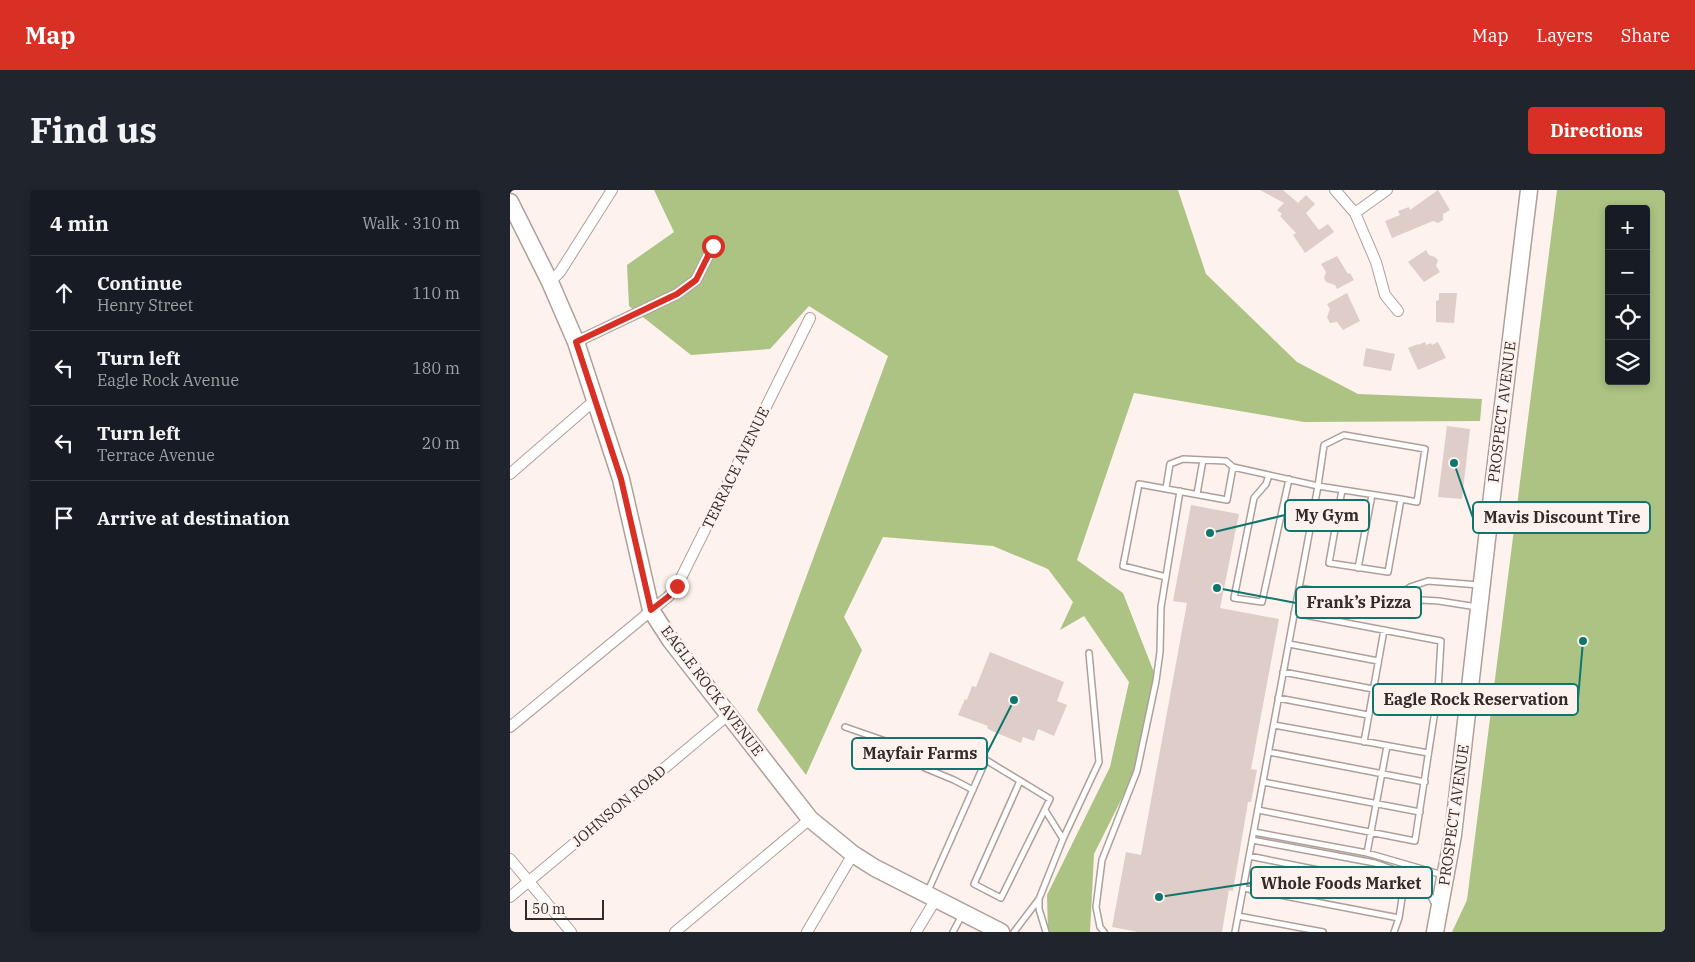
<!DOCTYPE html>
<meta charset="utf-8">
<style>
:root{--surface:#171b24;--page:#20242c;--text:#f1f3f6;--muted:#9ea1a6;--line:#363941;--accent:#d93025}
body{margin:0;font-family:"IBM Plex Serif",serif;background:var(--page);color:var(--text)}
.controls{position:absolute;right:15px;top:15px;display:grid;overflow:hidden;border-radius:5px;box-shadow:0 2px 8px #0003}
.controls button{width:45px;height:45px;display:grid;place-items:center;padding:0;border:0;border-bottom:1px solid var(--line);background:var(--surface);color:var(--text);font:25px sans-serif}
.scale{position:absolute;left:15px;bottom:12px;width:79px;box-sizing:border-box;padding-left:5px;border:2px solid #322b29;border-top:0;font-size:14px;line-height:18px;white-space:nowrap;color:#322b29;-webkit-text-stroke:4px #fdf2ee;paint-order:stroke}
.stop{position:absolute;width:15px;height:15px;margin:-11px;border:4px solid #d93025;border-radius:50%;background:#fff}
.stop.end{background:#d93025;border-color:#fff;box-shadow:0 1px 5px #0008}
.list{margin:0;padding:0;list-style:none}
h2{display:flex;justify-content:space-between;align-items:center;height:65px;margin:0;padding:0 20px;font-size:21px}
h2 small{font-size:16px;font-weight:400;color:var(--muted)}
.list li{display:grid;grid-template-columns:32px 1fr auto;gap:15px;align-items:center;box-sizing:border-box;height:75px;padding:0 20px;border-top:1px solid var(--line)}
.list b{display:block;font-size:19px;white-space:nowrap}
.list p{margin:0;font-size:16px;white-space:nowrap;color:var(--muted)}
.list em{font-size:16px;font-style:normal;color:var(--muted)}
.icon{flex:none;width:28px;height:28px;fill:none;stroke:currentColor;stroke-width:2;stroke-linecap:round;stroke-linejoin:round}
.map{position:relative;flex:none;width:1155px;height:742px;overflow:hidden;border-radius:5px}
header{display:flex;align-items:center;gap:30px;box-sizing:border-box;height:70px;padding:0 25px;background:var(--accent);color:#fff}
header strong{font-size:24px}
nav{display:flex;gap:28px;margin-inline-start:auto;font-size:18px}
.intro{display:flex;align-items:center;justify-content:space-between;box-sizing:border-box;height:120px;padding:0 30px}
h1{margin:0;font-size:35px}
.button{padding:12px 22px;border-radius:5px;background:var(--accent);color:#fff;font-size:18px;font-weight:700}
main{display:flex;gap:30px;padding:0 30px}
aside{flex:1;background:var(--surface);border-radius:5px;box-shadow:0 2px 8px #0003}
.map>svg:first-child{display:block}
.forest{fill:#acc383;fill-rule:evenodd}
.building{fill:#dfcdc9}
.lines{fill:none;stroke-linecap:round;stroke-linejoin:round}
.lane-casing{stroke:#af9f98;stroke-width:8}
.street-casing{stroke:#af9f98;stroke-width:12}
.primary-casing{stroke:#af9f98;stroke-width:19}
.lane{stroke:#fff;stroke-width:5}
.street{stroke:#fff;stroke-width:10}
.primary{stroke:#fff;stroke-width:16}
.route{stroke:#d93025;stroke-width:6}
.labels{text-anchor:middle;stroke-width:5;stroke-linejoin:round;paint-order:stroke}
.street-label{font-size:15px;fill:#322b29;stroke:#fdf2ee}
.leader{fill:none;stroke:#0f766e;stroke-width:2}
.callout-dot{fill:#0f766e;stroke:#fdf2ee;stroke-width:2}
.callout{fill:#fdf2ee;stroke:#0f766e;stroke-width:2}
.callout-label{font-size:16px;text-anchor:middle;font-weight:bold;fill:#322b29}
</style>
<header>
<strong>Map</strong>
<nav><a>Map</a><a>Layers</a><a>Share</a></nav>
</header>
<div class="intro"><h1>Find us</h1><a class="button">Directions</a></div>
<main>
<aside>
<h2>4 min<small>Walk · 310 m</small></h2>
<ul class="list">
<li><svg class="icon" aria-label="ahead" viewBox="0 0 24 24"><path d="M12 20V5M6 11l6-6 6 6"/></svg><div><b>Continue</b><p>Henry Street</p></div><em>110 m</em></li>
<li><svg class="icon" aria-label="left" viewBox="0 0 24 24"><path d="M17 20v-9H6M10 6l-5 5 5 5"/></svg><div><b>Turn left</b><p>Eagle Rock Avenue</p></div><em>180 m</em></li>
<li><svg class="icon" aria-label="left" viewBox="0 0 24 24"><path d="M17 20v-9H6M10 6l-5 5 5 5"/></svg><div><b>Turn left</b><p>Terrace Avenue</p></div><em>20 m</em></li>
<li><svg class="icon" aria-label="arrive" viewBox="0 0 24 24"><path d="M6 21V4h12l-3 4 3 4H6"/></svg><div><b>Arrive at destination</b></div></li>
</ul>
</aside>
<div class="map">
<svg width="1155" height="742" viewBox="0 0 1155 742">
<rect width="100%" height="100%" fill="#fdf2ee"/>
<path class="forest" d="M144 0H668L696 84 787 172 848 204 972 209 970 231 794 232 624 203 567 370 613 403 645 485 628 576 584 664 580 742H538L537 705 600 577 619 492 574 426 550 440 563 412 538 379 483 356 373 347 334 427 352 460 296 585 247 520 378 166 299 116 260 159 181 165 119 116 117 75 164 42Z
M1047 0H1155V742H942L957 710ZM1099 19H1136V191H1099Z"/>
<path class="building" d="M750 0H773L788 13 796 5 805 14 796 23 809 40 818 34 824 42 795 63 783 45 786 43 770 26 772 24 767 20 774 13Z
M928 0 940 20 933 24V30L928 33 923 31 882 48 875 31 890 25 888 21 899 17 900 20Z
M916 60 919 65 925 67 928 70 926 76 930 82 914 92 898 72Z
M827 66 838 84 840 83 844 90 827 99 825 95 816 92 814 88 816 82 811 74Z
M837 103 850 131 833 140 827 132 820 133 817 127 820 119 817 114Z
M929 103H947L944 133 926 132V111L929 110Z
M915 152 916 155 921 153 922 155 928 152 936 168 908 180 898 158 908 154V155Z
M856 158 885 164 881 181 853 176Z
M937 236 960 239 952 309 928 307Z
M681 315 729 324 710 418 769 429 741 579 747 580 741 612H738L723 701 719 700 712 742H628L602 737 616 662 631 665 677 413 663 411Z
M480 462 554 492 547 511 557 515 544 546 528 539 524 551 513 547 511 553 482 541 477 538 478 536 448 525 455 509 457 510 462 496 466 497Z"/>
<g class="lines">
<g class="lane-casing">
<path id="lane" d="M723 277 808 296 891 309 878 382 819 373 832 300
M759 285 756 294 744 308 724 408 752 412 779 289
M656 298 660 274 673 269 716 271 723 277 717 310 629 294 613 376 656 387
M687 304 693 270
M848 378 862 305
M789 398 826 404 837 401 880 405 889 404 900 397 918 391 969 395
M826 404 833 409 871 415 912 410 929 411 967 417
M779 454 868 471
M773 482 863 499
M768 508 858 525
M764 535 918 563
M335 537 407 562 446 556 462 558 476 570
M854 552 874 440
M407 562 415 578 444 590 463 600
M759 562 915 592
M753 592 910 622
M748 620 905 651 928 501 931 451 784 423
M744 642 857 663 933 685
M553 649 589 572 579 463
M742 650 865 673 896 684 911 695 919 703 926 716
M857 663 877 556
M739 666 893 697
M733 698 889 728
M418 701 476 570 540 609 491 708 464 694 510 591
M529 709V719L536 742
M728 726 813 742
M443 742 452 725
M504 742 529 709 553 649 535 620
M594 742 590 737 586 717 592 670 627 581 646 491 650 462 651 417 670 301
M725 742 808 296 814 255 834 245 915 259 907 312 891 309
M884 742 889 728 897 675"/>
</g>
<g class="street-casing">
<path id="street" d="M825 0 845 23 866 72 875 105 888 121
M845 23 877 0
M40 92 50 82 102 0
M66 152 167 104 186 90 203 56
M0 284 85 210
M0 537 159 406 167 396 300 128
M0 669 61 742
M0 707 218 525
M165 742 300 629
M297 742 343 664
M406 742 426 709"/>
</g>
<g class="primary-casing">
<path id="primary" d="M0 12 40 92 66 152 111 289 141 420 161 451 300 629 343 664 365 678 491 742
M925 742 943 645 981 314 1019 0"/>
</g>
<use href="#lane" class="lane"/>
<use href="#street" class="street"/>
<use href="#primary" class="primary"/>
</g>
<g class="lines">
<path class="route" d="M167 396 159 406 141 420 111 289 66 152 167 104 186 90 203 56"/>
</g>
<g class="labels">
<g class="street-label">
<text transform="translate(992 222) rotate(-83)" y="5">PROSPECT AVENUE</text>
<text transform="translate(226 278) rotate(-64)" y="5">TERRACE AVENUE</text>
<text transform="translate(202 501) rotate(53)" y="5">EAGLE ROCK AVENUE</text>
<text transform="translate(109 616) rotate(-40)" y="5">JOHNSON ROAD</text>
<text transform="translate(944 625) rotate(-82)" y="5">PROSPECT AVENUE</text>
</g>
</g>
<path class="leader" d="M700 343L775 325M944 273L963 328M707 398L786 413M1073 451L1068 509M504 510L477 563M649 707L741 693"/>
<g class="callout-dot">
<circle cx="700" cy="343" r="5"/>
<circle cx="944" cy="273" r="5"/>
<circle cx="707" cy="398" r="5"/>
<circle cx="1073" cy="451" r="5"/>
<circle cx="504" cy="510" r="5"/>
<circle cx="649" cy="707" r="5"/>
</g>
<g class="callout">
<rect x="775" y="310" width="84" height="31" rx="5"/>
<rect x="963" y="312" width="177" height="31" rx="5"/>
<rect x="786" y="397" width="125" height="31" rx="5"/>
<rect x="863" y="494" width="205" height="31" rx="5"/>
<rect x="342" y="548" width="135" height="31" rx="5"/>
<rect x="741" y="677" width="181" height="31" rx="5"/>
</g>
<g class="callout-label">
<text x="817" y="331">My Gym</text>
<text x="1052" y="333">Mavis Discount Tire</text>
<text x="849" y="418">Frank’s Pizza</text>
<text x="966" y="515">Eagle Rock Reservation</text>
<text x="410" y="569">Mayfair Farms</text>
<text x="831" y="699">Whole Foods Market</text>
</g>
</svg>
<div class="controls">
<button>+</button>
<button>−</button>
<button><svg class="icon" aria-label="locate" viewBox="0 0 24 24"><circle cx="12" cy="12" r="6"/><path d="M12 2v4M12 18v4M2 12h4M18 12h4"/></svg></button>
<button><svg class="icon" aria-label="layers" viewBox="0 0 24 24"><path d="M12 4l9 5-9 5-9-5zM3 14l9 5 9-5"/></svg></button>
</div>
<div class="scale">50 m</div>
<div class="stop" style="left:203px;top:56px"></div>
<div class="stop end" style="left:167px;top:396px"></div>
</div>
</main>
